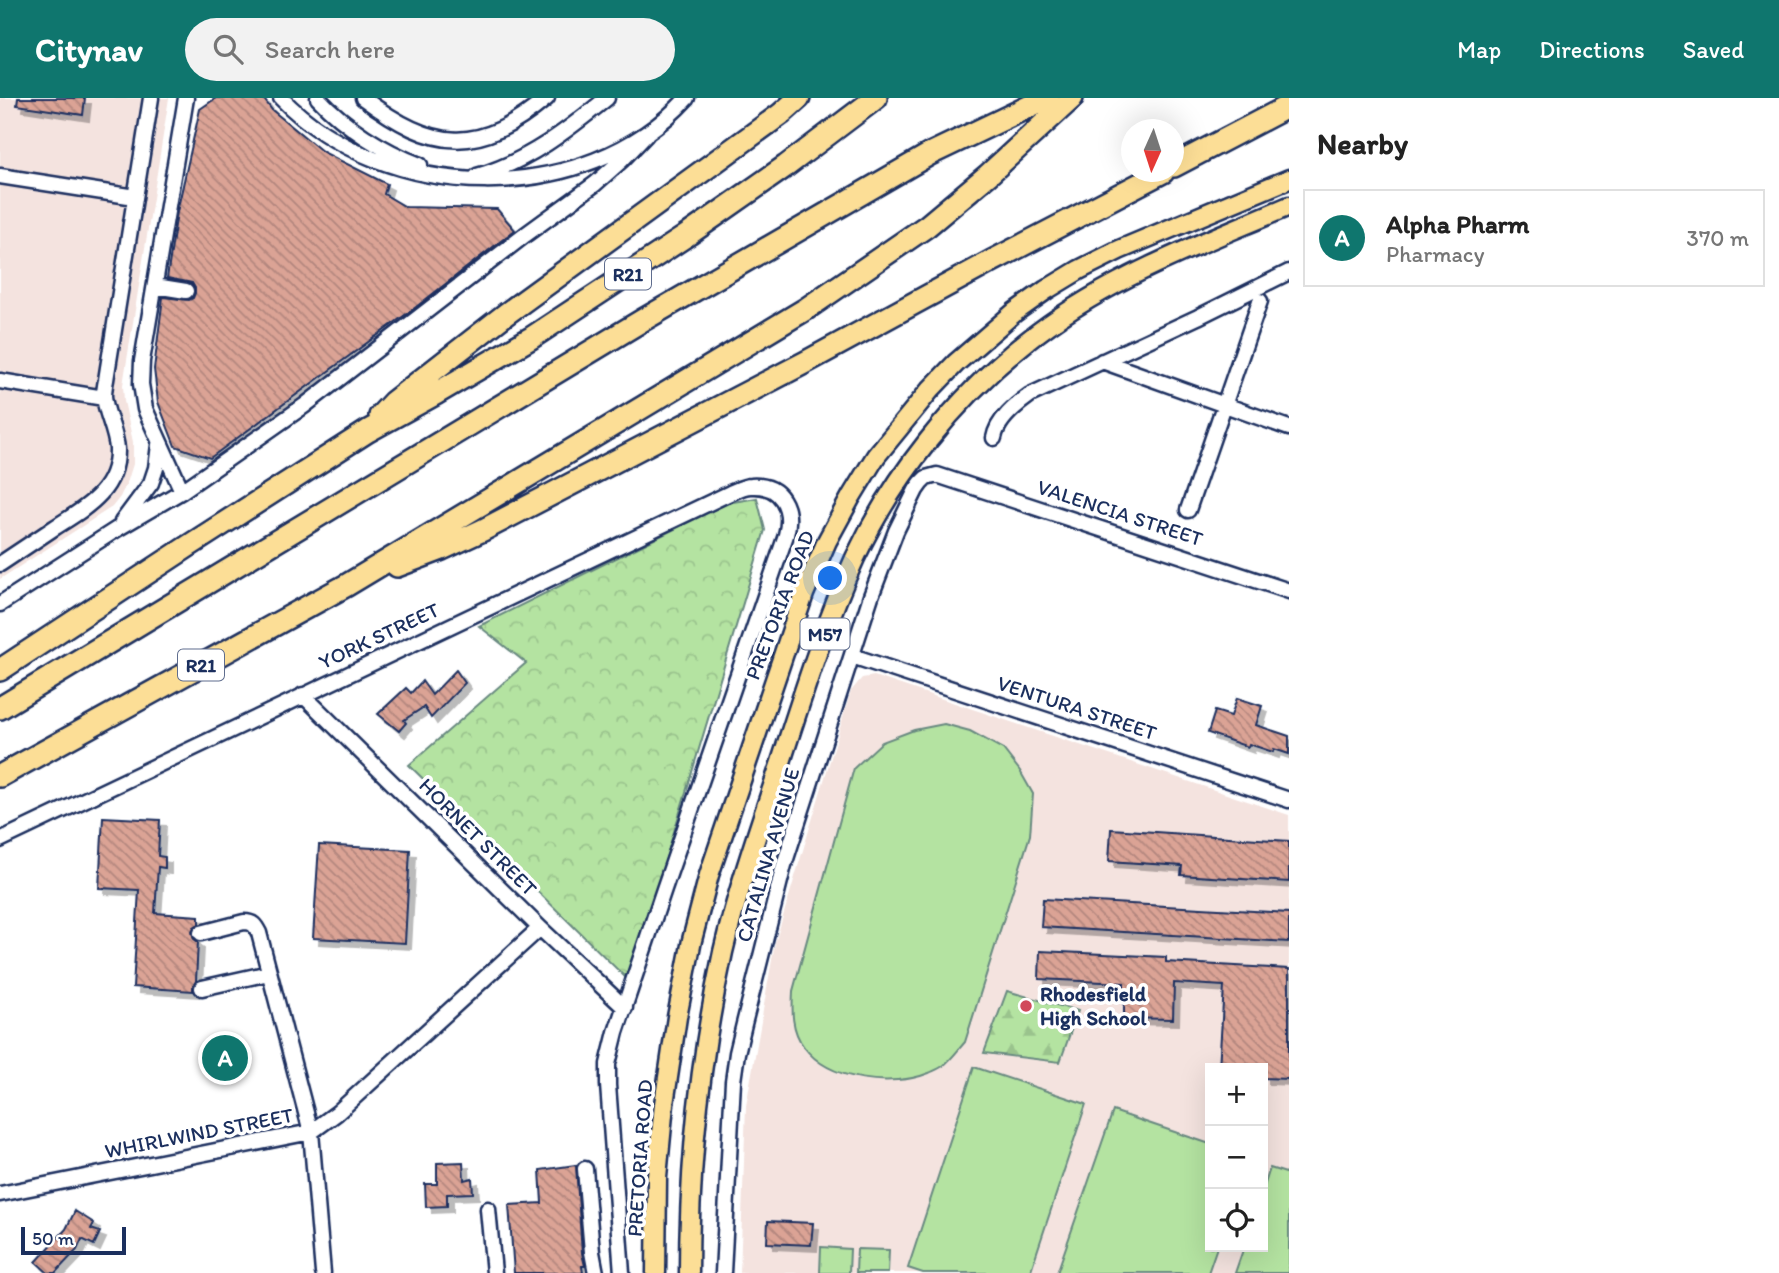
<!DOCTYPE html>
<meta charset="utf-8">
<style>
:root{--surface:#fff;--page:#f2f2f2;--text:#222;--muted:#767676;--line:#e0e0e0;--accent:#0f766e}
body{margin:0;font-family:Itim,sans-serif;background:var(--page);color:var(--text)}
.controls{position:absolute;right:21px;bottom:21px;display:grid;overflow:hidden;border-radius:0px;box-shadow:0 7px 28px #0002}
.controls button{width:63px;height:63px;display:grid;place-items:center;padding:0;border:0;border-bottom:2px solid var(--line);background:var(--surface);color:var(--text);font:35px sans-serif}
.compass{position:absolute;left:1121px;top:21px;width:63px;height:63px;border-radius:50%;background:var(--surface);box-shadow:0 7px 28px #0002;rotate:183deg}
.scale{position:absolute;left:21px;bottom:18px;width:105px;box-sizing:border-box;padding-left:7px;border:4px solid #1b2f5e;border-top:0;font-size:19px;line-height:24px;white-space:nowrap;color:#1b2f5e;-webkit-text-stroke:5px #fff;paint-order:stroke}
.you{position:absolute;left:831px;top:481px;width:24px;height:24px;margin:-18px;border:5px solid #fff;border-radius:50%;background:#1a73e8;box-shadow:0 0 0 10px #1a73e833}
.badge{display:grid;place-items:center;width:46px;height:46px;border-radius:50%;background:var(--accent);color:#fff;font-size:23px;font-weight:700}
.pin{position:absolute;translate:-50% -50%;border:4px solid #fff;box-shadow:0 2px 7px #0006}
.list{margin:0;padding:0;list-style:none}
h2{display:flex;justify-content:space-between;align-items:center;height:91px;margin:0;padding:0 28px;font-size:30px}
h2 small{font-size:23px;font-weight:400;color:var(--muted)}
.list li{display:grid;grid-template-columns:46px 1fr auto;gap:21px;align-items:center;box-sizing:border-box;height:98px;margin:0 14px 14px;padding:0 14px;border:2px solid var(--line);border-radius:0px}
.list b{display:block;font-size:26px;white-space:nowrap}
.list p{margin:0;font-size:23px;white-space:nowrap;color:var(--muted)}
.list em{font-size:23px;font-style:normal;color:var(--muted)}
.icon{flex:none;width:38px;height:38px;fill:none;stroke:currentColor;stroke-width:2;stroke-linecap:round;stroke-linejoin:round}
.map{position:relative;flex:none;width:1289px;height:1175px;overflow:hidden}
header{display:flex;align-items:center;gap:42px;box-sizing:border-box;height:98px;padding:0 35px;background:var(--accent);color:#fff}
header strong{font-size:33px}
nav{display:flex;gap:38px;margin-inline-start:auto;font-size:24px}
.search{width:490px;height:63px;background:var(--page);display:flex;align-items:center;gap:18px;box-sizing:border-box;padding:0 24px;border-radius:38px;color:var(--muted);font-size:26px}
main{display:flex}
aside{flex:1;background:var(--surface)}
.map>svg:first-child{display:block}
.built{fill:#f4e3df;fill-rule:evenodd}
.green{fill:#b4e3a1;stroke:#688980;stroke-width:2}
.forest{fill:url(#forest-firs);stroke:#688980;stroke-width:2}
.park{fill:url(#park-crowns);stroke:#688980;stroke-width:2}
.building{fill:url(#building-back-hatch);stroke:#1b2f5e;stroke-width:2;filter:url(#shadow)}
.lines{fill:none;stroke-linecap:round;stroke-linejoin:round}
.minor-casing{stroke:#1b2f5e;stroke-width:19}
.major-casing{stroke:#1b2f5e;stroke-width:23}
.highway-casing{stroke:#1b2f5e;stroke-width:26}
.minor{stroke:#fff;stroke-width:14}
.major{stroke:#fcde96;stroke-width:18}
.highway{stroke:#fcde96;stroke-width:21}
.poi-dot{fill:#d1495b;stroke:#fff;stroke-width:2.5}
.labels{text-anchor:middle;stroke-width:7;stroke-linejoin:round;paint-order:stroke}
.shield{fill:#fff;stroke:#5f6d8e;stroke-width:2}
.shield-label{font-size:19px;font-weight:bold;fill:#1b2f5e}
.street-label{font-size:21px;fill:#1b2f5e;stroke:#fff}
.poi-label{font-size:21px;font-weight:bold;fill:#1b2f5e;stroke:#fff;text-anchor:start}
</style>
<header>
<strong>Citynav</strong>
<div class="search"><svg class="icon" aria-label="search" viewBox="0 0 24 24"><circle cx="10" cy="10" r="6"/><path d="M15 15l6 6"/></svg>Search here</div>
<nav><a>Map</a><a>Directions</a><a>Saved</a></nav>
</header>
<main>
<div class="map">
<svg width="1289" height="1175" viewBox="0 0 1289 1175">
<defs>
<pattern id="forest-firs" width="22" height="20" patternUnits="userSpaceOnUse" patternTransform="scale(1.75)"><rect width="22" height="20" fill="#b4e3a1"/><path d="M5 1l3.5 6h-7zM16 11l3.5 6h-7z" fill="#9ac38d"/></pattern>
<pattern id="park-crowns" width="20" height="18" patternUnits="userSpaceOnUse" patternTransform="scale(1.75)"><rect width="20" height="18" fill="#b4e3a1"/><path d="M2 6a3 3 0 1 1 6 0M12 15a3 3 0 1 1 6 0" fill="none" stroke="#9ac38d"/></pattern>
<pattern id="building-back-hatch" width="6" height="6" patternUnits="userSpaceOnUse" patternTransform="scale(1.75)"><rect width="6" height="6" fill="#dba395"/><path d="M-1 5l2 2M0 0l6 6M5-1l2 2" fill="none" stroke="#b1857d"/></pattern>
<filter id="shadow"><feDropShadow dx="6" dy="6" stdDeviation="0" flood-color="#0004"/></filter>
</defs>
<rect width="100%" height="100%" fill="#fff"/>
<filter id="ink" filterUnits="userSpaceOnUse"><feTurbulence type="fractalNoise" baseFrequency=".0143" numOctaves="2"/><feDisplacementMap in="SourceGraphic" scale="14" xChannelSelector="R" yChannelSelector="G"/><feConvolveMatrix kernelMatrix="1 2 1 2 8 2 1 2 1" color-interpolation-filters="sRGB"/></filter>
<g filter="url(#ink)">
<path class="built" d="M0 0H169L123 287 124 303 133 344V366L128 382 120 399 112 409 0 481Z
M874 578 1289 717V1175H740L746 1008 775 845 851 593 862 580ZM1210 970H1263V1149H1210Z"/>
<path class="green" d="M944 626 970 633 1003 651 1020 673 1033 696 1030 737 965 944C958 952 951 962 943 968 939 971 933 973 929 975 892 990 829 983 804 949 791 932 792 913 793 893L854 670 882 644 914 632Z
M974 969 1086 1006 1030 1175H923L908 1170Z
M1113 1013 1210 1046V1149H1217L1208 1175H1057Z
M1270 1070 1289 1076V1175H1235L1244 1149H1263V1092Z
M821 1149 850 1151 849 1175H820Z
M857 1151 889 1152 888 1175H856Z"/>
<path class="forest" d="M1007 893 1078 913 1060 964 984 955Z"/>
<path class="park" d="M757 400 765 432 629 883 409 667 526 565 479 528 727 405Z"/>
<path class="building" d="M18 0H85L83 17 17 7Z
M216 0H263L272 12 323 54 387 86 384 96 406 109 497 111 515 132 416 209 210 360 175 348 158 304 154 271 163 199 189 202 193 200 195 195V190L192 185 167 180 177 114 200 11Z
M456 572 465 585 431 620 424 609 404 622 406 625 399 633 378 616 406 590 411 595 422 583 432 597Z
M1237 600 1262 608 1256 627 1289 638V656L1274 651 1273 654 1249 646 1248 649 1208 635 1215 613 1231 618Z
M103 719 160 722 158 758 165 759V770L158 769 155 815 199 818V826L194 829 192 833 194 841 198 844 196 883 193 888V893L133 889 139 792 99 790Z
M1111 731 1289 743V784L1181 777 1182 768 1109 763Z
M319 747 410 752 405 845 313 840Z
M1043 801 1289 815V844L1041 829Z
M1040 853 1166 859V864L1289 871V981L1263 980V970H1219L1224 888 1174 885 1173 921 1124 920V885L1039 881Z
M463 1064 464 1082 472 1080 473 1095 447 1096V1108L426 1109 425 1086H437V1065Z
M576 1067 582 1155 585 1168H582L583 1175H514L509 1107 542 1105 540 1072Z
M75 1113 94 1125 91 1131 100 1134 94 1147 82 1141 77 1152 55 1175H48L36 1164 66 1131Z
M768 1123 813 1125 811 1147 767 1145Z"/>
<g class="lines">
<g class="minor-casing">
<path id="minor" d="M281 0C385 107 585 112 687 0
M318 0C345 29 383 53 420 67
M363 0C434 53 478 58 547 0
M0 78 135 99
M477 78C527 64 568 32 607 0
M155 188 186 193
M1102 263 1289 330
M0 283 104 300
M994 340C997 322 1016 307 1030 297L1198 219 1289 174
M182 393 145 311 141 286 142 263 186 0
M1188 412 1260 203
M122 424 151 385 156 370 159 347
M0 466C18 454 36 442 54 430 85 410 118 393 117 351 116 333 105 314 104 298 104 293 105 287 106 282L151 0
M0 506 117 431 182 393 304 308 525 137 595 86 622 62 646 37
M852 558 1289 702
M303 597 540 830 625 910
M0 742 730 395C737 392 744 388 751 388 782 386 793 411 786 437L664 791 616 934 608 966V987L622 1175
M201 835 244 824C253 824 255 827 259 835L311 1034 323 1175
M202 890 269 875
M585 1071 592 1154 596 1175
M0 1096 311 1034 337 1015 540 830
M488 1111 494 1175
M723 1175 733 983 737 955 744 926 784 767 871 498 896 433 916 392 921 385 926 380 937 377 1289 493"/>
</g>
<g class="major-casing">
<path id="major" d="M656 1175 657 1079 664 1006 677 919 692 842 709 777 804 496 827 443 851 399 876 358 930 292 956 265 1015 214 1046 192 1079 172 1119 152 1289 81
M689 1175C689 1068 700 959 723 854 738 790 760 727 781 664 803 596 825 525 855 460 894 377 955 301 1026 244 1104 181 1199 147 1289 108"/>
</g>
<g class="highway-casing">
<path id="highway" d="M1174 68 1289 8
M380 318 393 304 506 216 781 16 799 0
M397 468 442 451 483 432 806 264 992 163 1163 74
M0 572 187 449 368 333 437 295 531 240 689 136 786 68 876 0
M0 610 643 222 930 56 1047 0
M0 678 347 487 806 211 927 128 988 77 1072 0"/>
</g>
<use href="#minor" class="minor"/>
<use href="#major" class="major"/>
<use href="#highway" class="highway"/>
</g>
</g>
<circle class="poi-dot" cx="1026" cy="908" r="7"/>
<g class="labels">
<g class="shield">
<rect x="605" y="160.5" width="46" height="31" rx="5"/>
<rect x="800.5" y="520.5" width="49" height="31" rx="5"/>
<rect x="178" y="551.5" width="46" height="31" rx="5"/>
</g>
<g class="shield-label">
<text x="628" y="183">R21</text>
<text x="825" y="543">M57</text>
<text x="201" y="574">R21</text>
</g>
<g class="street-label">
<text transform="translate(1120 415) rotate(18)" y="7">VALENCIA STREET</text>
<text transform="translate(780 507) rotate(-69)" y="7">PRETORIA ROAD</text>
<text transform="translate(379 538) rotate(-25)" y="7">YORK STREET</text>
<text transform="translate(1077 610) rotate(18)" y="7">VENTURA STREET</text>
<text transform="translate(478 739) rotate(45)" y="7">HORNET STREET</text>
<text transform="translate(768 757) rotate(-74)" y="7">CATALINA AVENUE</text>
<text transform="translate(199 1035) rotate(-11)" y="7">WHIRLWIND STREET</text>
<text transform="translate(640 1060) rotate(-86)" y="7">PRETORIA ROAD</text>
</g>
<g class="poi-label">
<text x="1040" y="903">Rhodesfield<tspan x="1040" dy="24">High School</tspan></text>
</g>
</g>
</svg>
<div class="controls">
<button>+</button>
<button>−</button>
<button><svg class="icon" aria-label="locate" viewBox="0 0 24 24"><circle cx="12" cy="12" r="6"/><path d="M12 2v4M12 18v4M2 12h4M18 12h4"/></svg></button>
</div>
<svg class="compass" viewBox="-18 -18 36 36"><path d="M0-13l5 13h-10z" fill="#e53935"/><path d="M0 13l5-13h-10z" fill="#767676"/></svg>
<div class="scale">50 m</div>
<div class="you"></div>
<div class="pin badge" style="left:225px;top:960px">A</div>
</div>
<aside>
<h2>Nearby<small></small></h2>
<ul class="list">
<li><span class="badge">A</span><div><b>Alpha Pharm</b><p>Pharmacy</p></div><em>370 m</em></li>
</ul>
</aside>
</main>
